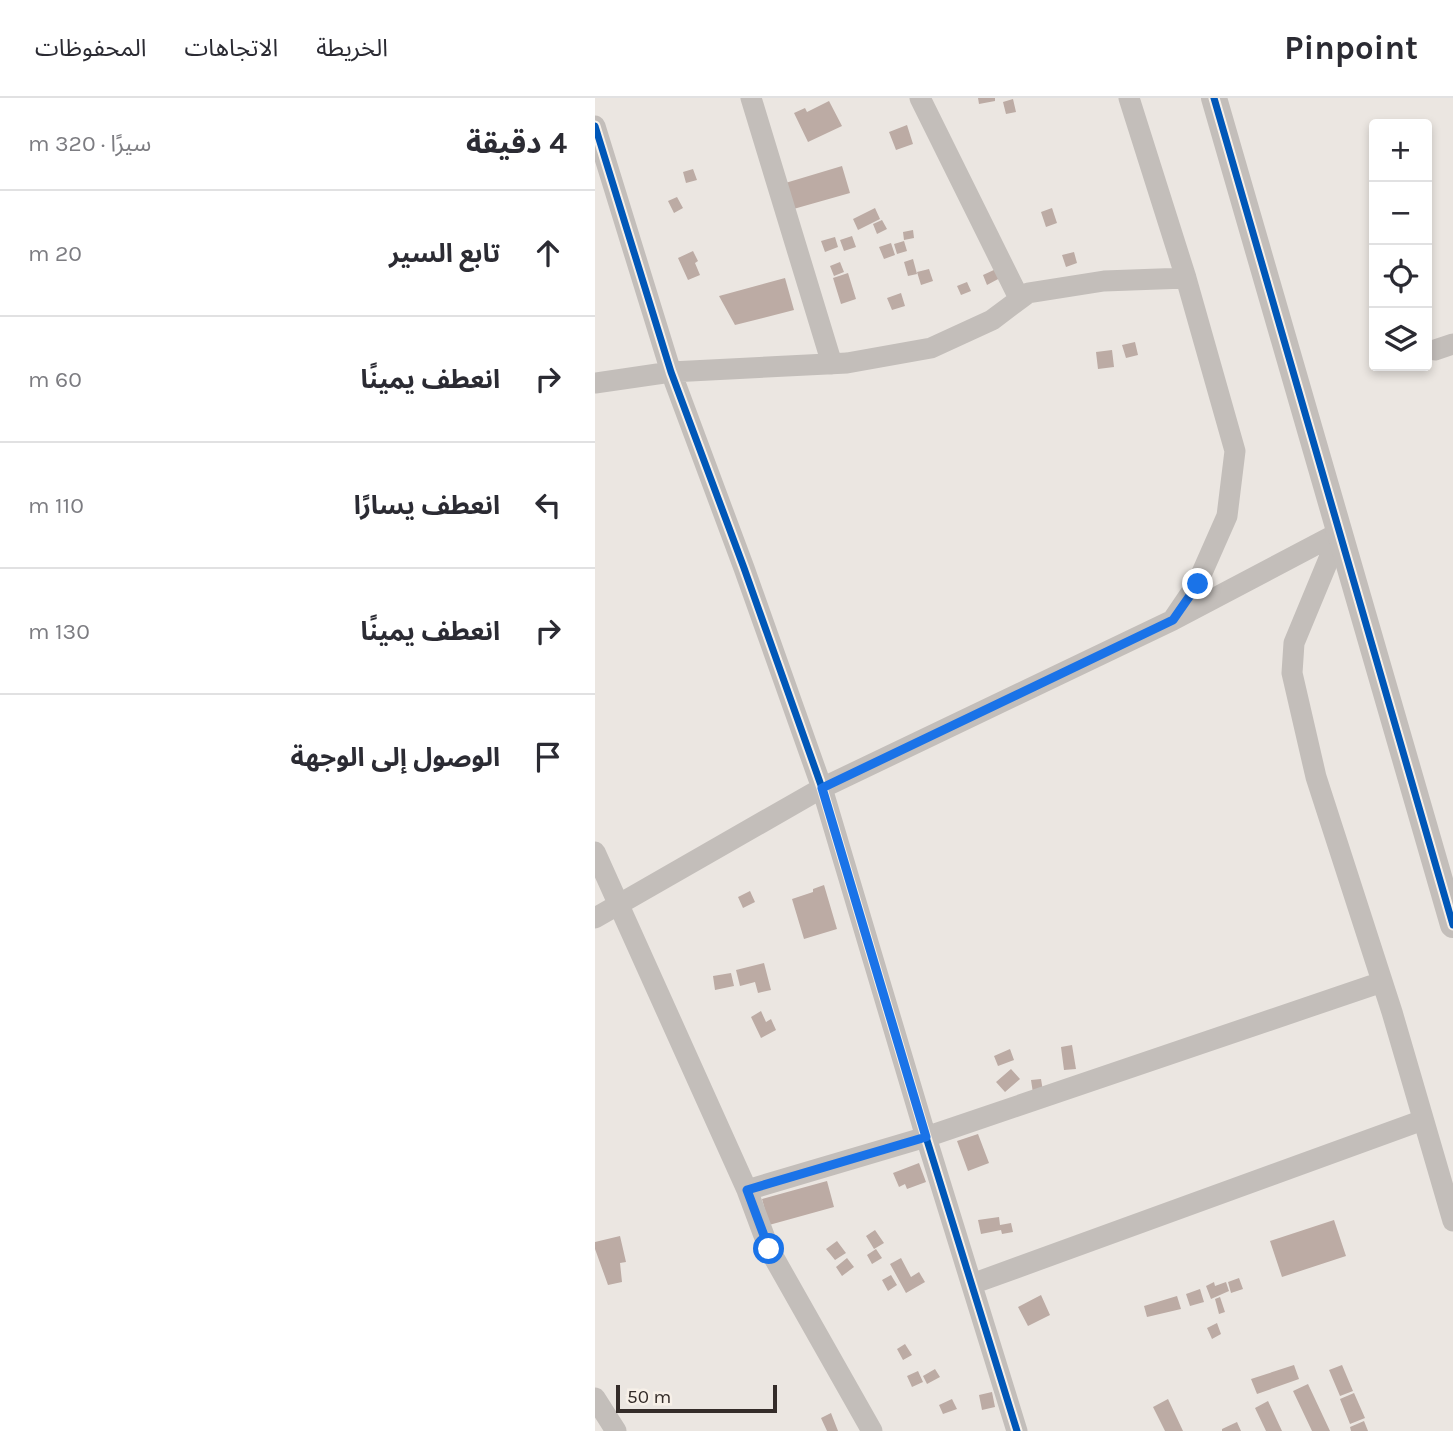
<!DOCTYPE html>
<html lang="ar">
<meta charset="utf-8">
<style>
:root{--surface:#fff;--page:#f7f7f7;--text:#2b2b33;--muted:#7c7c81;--line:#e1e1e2}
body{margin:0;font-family:Karla,"Noto Sans Arabic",sans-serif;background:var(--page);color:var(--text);direction:rtl}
.controls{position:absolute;right:21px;top:21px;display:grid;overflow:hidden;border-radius:7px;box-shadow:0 4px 10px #0003}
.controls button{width:63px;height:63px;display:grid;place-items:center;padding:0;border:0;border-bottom:2px solid var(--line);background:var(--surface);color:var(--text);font:35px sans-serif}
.scale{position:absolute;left:21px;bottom:18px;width:161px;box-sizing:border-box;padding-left:7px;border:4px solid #342c29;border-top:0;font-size:19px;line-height:24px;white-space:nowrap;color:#342c29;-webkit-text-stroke:5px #f7f0e8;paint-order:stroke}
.stop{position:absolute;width:21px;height:21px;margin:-16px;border:5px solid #1a73e8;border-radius:50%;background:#fff}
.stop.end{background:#1a73e8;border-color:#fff;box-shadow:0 2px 7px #0008}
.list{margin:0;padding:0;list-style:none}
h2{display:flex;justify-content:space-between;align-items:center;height:91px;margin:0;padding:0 28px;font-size:30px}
h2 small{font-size:23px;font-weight:400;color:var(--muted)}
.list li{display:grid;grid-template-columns:46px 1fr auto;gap:21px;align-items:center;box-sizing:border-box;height:126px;padding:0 28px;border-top:2px solid var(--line)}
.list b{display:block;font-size:26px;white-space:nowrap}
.list em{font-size:23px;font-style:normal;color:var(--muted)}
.icon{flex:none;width:38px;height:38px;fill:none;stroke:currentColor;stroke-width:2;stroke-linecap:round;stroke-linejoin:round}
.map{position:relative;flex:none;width:858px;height:1333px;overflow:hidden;direction:ltr}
header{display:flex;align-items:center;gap:42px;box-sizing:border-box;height:98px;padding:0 35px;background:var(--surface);border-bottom:2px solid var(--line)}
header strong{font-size:33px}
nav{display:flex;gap:38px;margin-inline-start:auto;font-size:24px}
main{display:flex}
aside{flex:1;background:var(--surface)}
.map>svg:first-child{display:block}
.building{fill:#bcaba4}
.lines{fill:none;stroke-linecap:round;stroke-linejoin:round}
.minor{stroke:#c3beba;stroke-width:21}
.tertiary{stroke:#c3beba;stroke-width:26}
.cycleway-casing{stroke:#f7f0e8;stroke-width:11}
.cycleway{stroke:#0057b8;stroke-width:7}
.route{stroke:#1a73e8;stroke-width:9}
</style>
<header>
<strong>Pinpoint</strong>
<nav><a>الخريطة</a><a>الاتجاهات</a><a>المحفوظات</a></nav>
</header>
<main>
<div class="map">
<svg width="858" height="1333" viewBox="0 0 858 1333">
<rect width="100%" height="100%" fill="#ebe6e1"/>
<path class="building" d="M383 0H400V3L384 6Z
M418 1 421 14 411 16 408 4Z
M234 3 247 28 213 44 199 15 210 10 212 14Z
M312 27 318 46 301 52 294 34Z
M247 68 255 95 195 112 187 86Z
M98 71 102 82 91 85 88 74Z
M82 99 88 110 79 115 73 103Z
M280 110 285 121 263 132 258 121Z
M457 110 462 125 451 129 446 114Z
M287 122 292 131 282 136 278 126Z
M318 132 319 140 309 142 308 134Z
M257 138 261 149 249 153 245 142Z
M240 139 243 149 230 154 226 143Z
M309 143 312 153 302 156 299 146Z
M296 145 300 157 289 161 284 149Z
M98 153 103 163 100 165 105 177 93 182 83 160Z
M479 154 482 165 471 169 467 157Z
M318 161 322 176 313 178 309 164Z
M245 164 249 174 239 178 235 168Z
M334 171 338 183 326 187 322 174Z
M401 171 405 180 392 187 388 177Z
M253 175 261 201 246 206 238 180Z
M190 180 199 212 140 227 124 198Z
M372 184 376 193 366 197 362 188Z
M306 195 310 208 297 212 292 200Z
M540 244 543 257 531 260 527 247Z
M517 252 519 269 503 271 501 254Z
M229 787 242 831 209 841 197 801 218 794V791Z
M155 793 160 804 148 810 143 799Z
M169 865 176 892 163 895 160 884 145 888 141 872Z
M136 875 139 888 120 892 118 878Z
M166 913 171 924 176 921 181 932 166 940 156 919Z
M477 947 481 971 469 972 466 949Z
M415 951 419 962 403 968 399 958Z
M416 971 425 981 410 994 401 984Z
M446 981 448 993 438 995 436 982Z
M383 1036 394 1065 373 1073 362 1043Z
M324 1065 331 1084 312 1091 310 1086 304 1089 298 1075Z
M232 1083 239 1109 174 1127 167 1101Z
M404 1119 405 1127 416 1125 418 1134 407 1136 406 1132 386 1136 383 1122Z
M739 1122 751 1158 687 1179 675 1143Z
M280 1132 289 1145 279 1151 271 1138Z
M25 1138 31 1164 25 1165 27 1184 13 1187 0 1151V1144Z
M242 1143 251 1155 240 1162 231 1151Z
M281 1151 287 1160 277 1166 272 1157Z
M252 1160 259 1169 247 1178 241 1169Z
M306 1160 316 1179 324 1174 330 1184 311 1195 295 1166Z
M296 1177 302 1187 293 1193 287 1182Z
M644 1180 648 1191 636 1195 633 1184Z
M619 1184 620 1188 631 1184 634 1193 616 1201 611 1188Z
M605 1191 609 1204 595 1208 591 1196Z
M446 1197 455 1217 433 1228 423 1209Z
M582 1198 586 1211 552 1219 549 1208Z
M625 1199 630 1214 624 1216 620 1201Z
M622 1225 626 1236 617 1241 612 1230Z
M310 1246 317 1257 308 1262 302 1251Z
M699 1267 704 1281 662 1296 656 1281Z
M747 1267 758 1293 745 1298 734 1272Z
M340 1271 345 1279 332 1286 328 1278Z
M323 1273 328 1284 317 1289 312 1278Z
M713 1286 735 1333H717L698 1293Z
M397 1294 400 1309 387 1312 384 1297Z
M759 1295 770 1320 755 1326 745 1301Z
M357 1301 362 1311 348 1316 344 1307Z
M573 1301 588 1333H570L558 1309Z
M673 1303 687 1333H671L660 1310Z
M236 1315 243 1333H232L226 1320Z
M769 1323 773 1333H756L755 1329Z
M642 1324 646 1333H627V1331Z"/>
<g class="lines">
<path class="minor" d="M156 0 237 266
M325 0 424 200
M534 0 591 180 640 353 632 418 602 486 579 520
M0 28 76 274 149 470 227 690 331 1039 422 1333
M840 252 858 246
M0 285 76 274 252 265 336 250 397 222 433 195 509 183 591 180
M745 434 699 545 697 575 721 679 797 914 858 1123
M0 754 152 1092 174 1151 277 1333
M0 820 227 690 578 522 745 434
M152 1092 331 1039 787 884
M377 1186 828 1022
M0 1300 21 1333"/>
<path class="tertiary" d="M619 0 858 827"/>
<g class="cycleway-casing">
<path id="cycleway" d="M619 0 858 827
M0 28 76 274 149 470 227 690 331 1039 422 1333"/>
</g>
<use href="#cycleway" class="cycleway"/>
</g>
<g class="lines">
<path class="route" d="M174 1151 152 1092 331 1039 227 690 578 522 603 486"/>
</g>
</svg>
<div class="controls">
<button>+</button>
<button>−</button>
<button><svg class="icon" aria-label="locate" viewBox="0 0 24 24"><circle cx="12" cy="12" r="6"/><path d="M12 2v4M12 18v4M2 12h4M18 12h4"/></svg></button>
<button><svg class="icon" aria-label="layers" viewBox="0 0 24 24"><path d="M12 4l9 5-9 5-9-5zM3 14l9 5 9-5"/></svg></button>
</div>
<div class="scale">50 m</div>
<div class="stop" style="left:174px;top:1151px"></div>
<div class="stop end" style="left:603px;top:486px"></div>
</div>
<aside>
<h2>4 دقيقة<small>سيرًا · 320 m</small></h2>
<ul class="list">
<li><svg class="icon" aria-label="ahead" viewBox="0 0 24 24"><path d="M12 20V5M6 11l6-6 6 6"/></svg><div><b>تابع السير</b></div><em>20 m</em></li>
<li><svg class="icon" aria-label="right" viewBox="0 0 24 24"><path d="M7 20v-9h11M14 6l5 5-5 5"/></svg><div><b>انعطف يمينًا</b></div><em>60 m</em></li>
<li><svg class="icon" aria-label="left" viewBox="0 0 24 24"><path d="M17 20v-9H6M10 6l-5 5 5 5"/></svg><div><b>انعطف يسارًا</b></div><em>110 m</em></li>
<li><svg class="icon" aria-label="right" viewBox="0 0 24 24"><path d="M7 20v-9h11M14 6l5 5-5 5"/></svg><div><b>انعطف يمينًا</b></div><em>130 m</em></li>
<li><svg class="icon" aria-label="arrive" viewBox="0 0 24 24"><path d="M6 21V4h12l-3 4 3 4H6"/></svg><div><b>الوصول إلى الوجهة</b></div></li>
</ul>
</aside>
</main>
